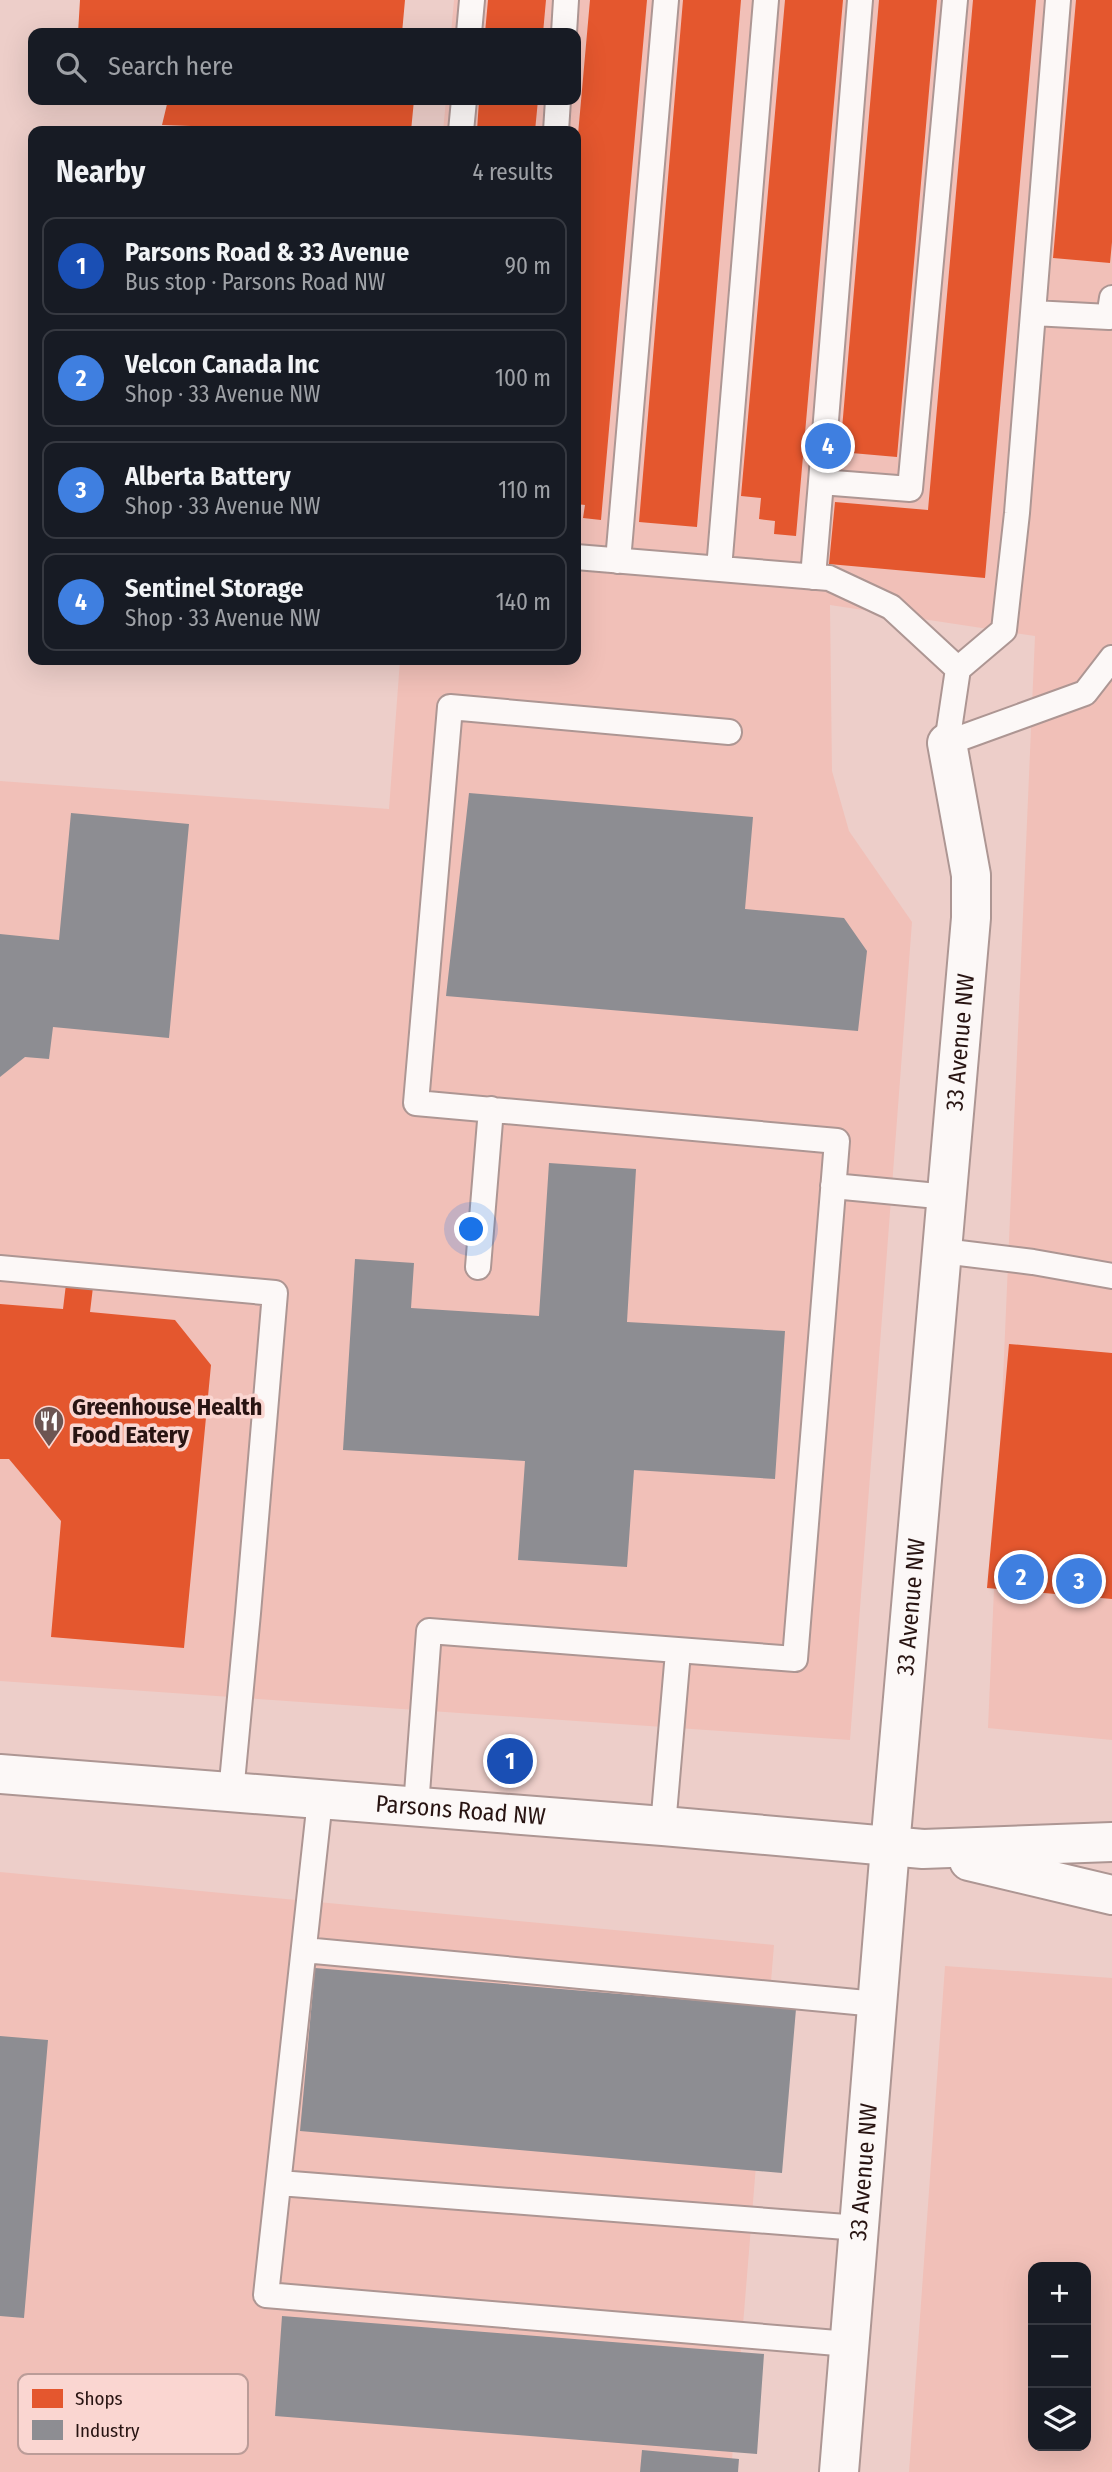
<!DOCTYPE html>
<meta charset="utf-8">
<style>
:root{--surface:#171b24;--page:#20242c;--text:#f1f3f6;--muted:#9ea1a6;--line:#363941;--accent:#2563eb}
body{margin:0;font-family:"Fira Sans Condensed",sans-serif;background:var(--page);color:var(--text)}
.controls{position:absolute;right:21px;bottom:21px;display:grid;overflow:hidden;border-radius:14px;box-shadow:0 7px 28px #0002}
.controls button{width:63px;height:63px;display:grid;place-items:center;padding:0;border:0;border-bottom:2px solid var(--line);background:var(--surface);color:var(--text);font:35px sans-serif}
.you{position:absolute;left:472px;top:1230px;width:24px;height:24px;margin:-18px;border:5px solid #fff;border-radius:50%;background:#1a73e8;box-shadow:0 0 0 10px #1a73e833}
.badge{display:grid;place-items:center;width:46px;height:46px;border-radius:50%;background:var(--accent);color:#fff;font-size:23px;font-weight:700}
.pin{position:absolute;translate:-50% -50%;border:4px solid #fff;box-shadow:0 2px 7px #0006}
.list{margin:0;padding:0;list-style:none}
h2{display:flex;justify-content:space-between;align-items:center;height:91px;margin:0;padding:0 28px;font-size:30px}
h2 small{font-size:23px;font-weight:400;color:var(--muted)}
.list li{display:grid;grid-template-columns:46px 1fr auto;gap:21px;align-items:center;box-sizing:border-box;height:98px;margin:0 14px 14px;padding:0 14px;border:2px solid var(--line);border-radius:14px}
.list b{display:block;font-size:26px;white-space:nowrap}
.list p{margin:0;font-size:23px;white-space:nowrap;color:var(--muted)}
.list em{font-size:23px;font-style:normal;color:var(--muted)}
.icon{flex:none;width:38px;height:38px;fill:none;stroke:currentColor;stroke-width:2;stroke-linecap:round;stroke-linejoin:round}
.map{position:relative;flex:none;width:1112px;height:2472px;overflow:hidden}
.search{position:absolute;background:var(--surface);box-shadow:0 7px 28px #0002;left:28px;top:28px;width:553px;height:77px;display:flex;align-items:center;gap:18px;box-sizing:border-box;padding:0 24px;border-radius:14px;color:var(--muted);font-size:26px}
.panel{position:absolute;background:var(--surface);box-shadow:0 7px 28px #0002;left:28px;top:126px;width:553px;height:539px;border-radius:14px}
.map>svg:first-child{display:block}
.built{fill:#f1c0b8;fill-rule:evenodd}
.shops{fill:#e4572e}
.industry{fill:#8d8d92}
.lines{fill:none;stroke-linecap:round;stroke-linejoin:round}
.lane-casing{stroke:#ad9693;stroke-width:28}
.street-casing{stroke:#ad9693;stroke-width:42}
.secondary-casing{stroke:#ad9693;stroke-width:42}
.lane{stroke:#fcf8f7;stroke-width:24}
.street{stroke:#fcf8f7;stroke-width:38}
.secondary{stroke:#fcf8f7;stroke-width:38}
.labels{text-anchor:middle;stroke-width:7;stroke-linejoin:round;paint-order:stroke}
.street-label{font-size:24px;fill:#281412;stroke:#fad6d1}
.poi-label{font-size:24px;font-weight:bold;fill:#281412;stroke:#fad6d1;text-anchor:start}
.key{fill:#fad6d1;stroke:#bb9c98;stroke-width:2}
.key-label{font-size:19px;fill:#281412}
</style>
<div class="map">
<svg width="1112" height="2472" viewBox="0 0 1112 2472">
<rect width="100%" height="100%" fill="#edcec9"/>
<path class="built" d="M454 0H1112V1740L988 1728 1035 636 830 605 832 771 849 831 912 922 850 1740 0 1681V781L389 809 400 660H576V131H443L446 100H576V33H451Z
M0 1872 774 1945 731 2472H0Z
M945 1966 1112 1978V2472H909ZM1033 2267H1086V2446H1033Z"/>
<path class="shops" d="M80 0H405L402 33H78Z
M488 0H546L543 33H485Z
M590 0H647L601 520 583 518 585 505 576 504V157Z
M683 0H741L697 527 639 522Z
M785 0H843L796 536 774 534 775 521 759 519 761 498 741 496Z
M879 0H937L897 457 840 452Z
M973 0H1036L985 578 829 564 835 502 928 510Z
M1076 0H1112V242L1110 263 1053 258Z
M168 100H414L411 131H239L220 127 162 125Z
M479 100H538L535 131H477Z
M66 1284 93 1287 90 1312 175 1320 211 1365 184 1648 51 1637 61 1521 9 1459H0V1304L63 1309Z
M1009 1344 1112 1353V1599L987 1588Z"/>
<path class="industry" d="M469 793 753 817 745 909 844 918 867 951 858 1031 446 996Z
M71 813 189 824 169 1038 53 1027 49 1059 25 1057 0 1077V934L59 940Z
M549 1163 636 1169 627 1322 785 1331 775 1479 634 1470 627 1567 518 1560 525 1461 343 1450 355 1259 414 1263 411 1308 539 1316Z
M315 1968 796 2009 782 2173 300 2131Z
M0 2036 48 2040 24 2318 0 2316Z
M282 2316 764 2354 757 2454 275 2416Z
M642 2450 739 2459 738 2472H640Z"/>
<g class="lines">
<g class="lane-casing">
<path id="lane" d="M1058 0 1017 513 1004 630 958 669 947 743 1085 693 1112 658
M469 33 472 0
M564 33 566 0
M461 131 464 100
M556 131 558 100
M1033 313 1109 317 1112 298
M821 482 860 0
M576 557 829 578 891 607 958 669
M618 561 666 0
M719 569 766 0
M813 577 821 482 910 489 955 0
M833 1186 948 1197
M943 1251 1033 1262 1112 1276
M478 1267 491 1109
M0 1268 275 1293 248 1613 231 1793
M320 1800 266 2295 849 2344
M416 1807 429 1631 795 1659 837 1141 416 1103 450 707 729 732
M663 1826 678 1652
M304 1950 877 2004
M279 2183 859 2228"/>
</g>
<g class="street-casing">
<g id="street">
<path id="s1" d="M839 2472 890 1847 971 918V875L947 743"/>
</g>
</g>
<g class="secondary-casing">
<g id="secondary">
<path id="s2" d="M0 1774 663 1826 923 1849 1112 1842"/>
<path d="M969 1861 1112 1895"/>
</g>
</g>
<use href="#lane" class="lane"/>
<use href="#street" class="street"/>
<use href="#secondary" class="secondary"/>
</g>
<defs>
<g id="restaurant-pin" transform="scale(1.575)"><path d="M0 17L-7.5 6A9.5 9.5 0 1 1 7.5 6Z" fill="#6d5552" stroke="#fad6d1"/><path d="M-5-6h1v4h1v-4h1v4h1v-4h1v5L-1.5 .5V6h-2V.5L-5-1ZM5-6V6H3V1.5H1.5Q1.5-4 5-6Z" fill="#fff"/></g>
</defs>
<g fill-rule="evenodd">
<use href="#restaurant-pin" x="49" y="1421"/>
</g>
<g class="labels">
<g class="street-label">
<text dy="8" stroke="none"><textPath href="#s1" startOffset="1435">33 Avenue NW</textPath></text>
<text dy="8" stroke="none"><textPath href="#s1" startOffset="868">33 Avenue NW</textPath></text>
<text dy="8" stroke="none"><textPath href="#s2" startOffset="462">Parsons Road NW</textPath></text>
<text dy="8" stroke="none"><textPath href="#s1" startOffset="301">33 Avenue NW</textPath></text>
</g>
<g class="poi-label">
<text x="72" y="1415">Greenhouse Health<tspan x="72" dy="28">Food Eatery</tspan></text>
</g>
</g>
<rect x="18" y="2374" width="230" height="80" rx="10" class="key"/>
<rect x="32" y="2389" width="31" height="19" fill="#e4572e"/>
<rect x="32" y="2420" width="31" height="20" fill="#8d8d92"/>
<g class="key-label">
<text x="75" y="2405">Shops</text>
<text x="75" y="2437">Industry</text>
</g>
</svg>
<div class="controls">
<button>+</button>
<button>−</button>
<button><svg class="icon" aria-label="layers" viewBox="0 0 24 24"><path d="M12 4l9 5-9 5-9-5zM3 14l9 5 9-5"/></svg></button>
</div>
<div class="you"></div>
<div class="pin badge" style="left:510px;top:1761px;background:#1a4fb4">1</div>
<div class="pin badge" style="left:1021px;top:1577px;background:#3f7fe0">2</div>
<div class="pin badge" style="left:1079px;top:1581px;background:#3f7fe0">3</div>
<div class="pin badge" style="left:828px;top:446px;background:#3f7fe0">4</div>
<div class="search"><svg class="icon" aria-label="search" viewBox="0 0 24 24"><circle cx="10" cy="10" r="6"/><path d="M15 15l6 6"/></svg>Search here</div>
<section class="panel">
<h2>Nearby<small>4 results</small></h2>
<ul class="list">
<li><span class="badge" style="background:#1a4fb4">1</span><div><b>Parsons Road &amp; 33 Avenue</b><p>Bus stop · Parsons Road NW</p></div><em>90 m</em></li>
<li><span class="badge" style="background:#3f7fe0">2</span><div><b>Velcon Canada Inc</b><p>Shop · 33 Avenue NW</p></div><em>100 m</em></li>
<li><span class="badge" style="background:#3f7fe0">3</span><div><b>Alberta Battery</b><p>Shop · 33 Avenue NW</p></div><em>110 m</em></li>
<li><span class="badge" style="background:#3f7fe0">4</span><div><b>Sentinel Storage</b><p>Shop · 33 Avenue NW</p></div><em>140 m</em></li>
</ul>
</section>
</div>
